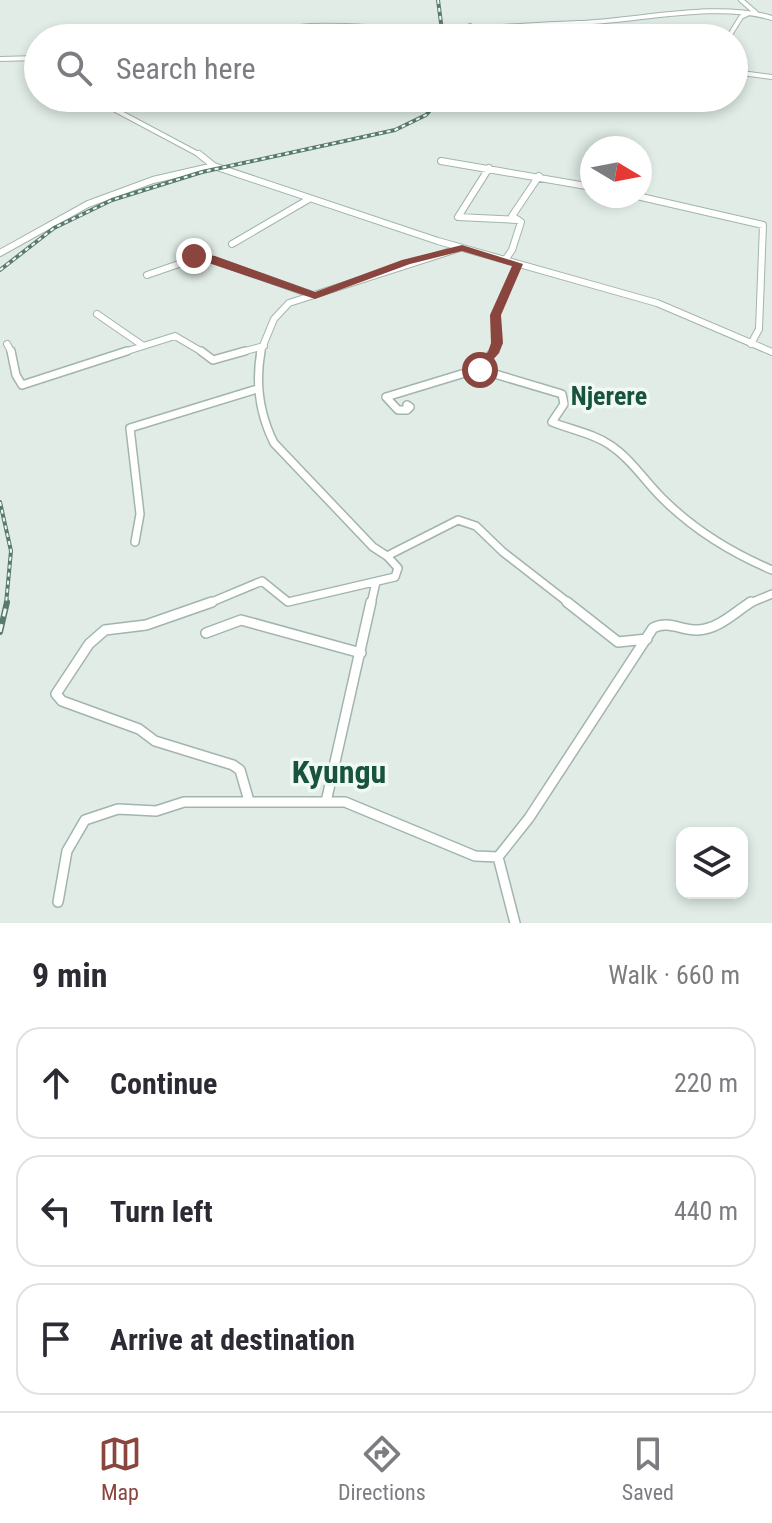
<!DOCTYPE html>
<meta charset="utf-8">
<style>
:root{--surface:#fff;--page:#f2f2f3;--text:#2b2b33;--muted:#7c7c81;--line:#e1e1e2;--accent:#8a453e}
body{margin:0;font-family:"Roboto Condensed",sans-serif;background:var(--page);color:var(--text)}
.controls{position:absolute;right:24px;bottom:24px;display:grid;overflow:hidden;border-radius:16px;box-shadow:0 4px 12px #0003}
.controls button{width:72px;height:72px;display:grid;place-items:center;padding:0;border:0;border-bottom:2px solid var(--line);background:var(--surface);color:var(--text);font:40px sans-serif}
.compass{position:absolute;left:580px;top:136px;width:72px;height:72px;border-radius:50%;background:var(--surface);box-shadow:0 4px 12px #0003;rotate:100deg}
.stop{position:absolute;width:24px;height:24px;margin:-18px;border:6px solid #8a453e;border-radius:50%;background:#fff}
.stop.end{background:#8a453e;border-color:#fff;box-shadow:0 2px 8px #0008}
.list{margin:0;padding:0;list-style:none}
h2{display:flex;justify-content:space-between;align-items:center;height:104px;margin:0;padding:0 32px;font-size:34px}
h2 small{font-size:26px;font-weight:400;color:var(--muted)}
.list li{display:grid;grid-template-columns:52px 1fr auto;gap:24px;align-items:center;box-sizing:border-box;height:112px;margin:0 16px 16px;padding:0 16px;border:2px solid var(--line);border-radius:24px}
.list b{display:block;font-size:30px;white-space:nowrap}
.list em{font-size:26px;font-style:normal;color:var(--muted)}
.icon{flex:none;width:44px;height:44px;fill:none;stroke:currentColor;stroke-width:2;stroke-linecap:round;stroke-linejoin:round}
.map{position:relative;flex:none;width:772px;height:923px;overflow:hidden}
.search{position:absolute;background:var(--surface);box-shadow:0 4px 12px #0003;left:24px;right:24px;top:24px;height:88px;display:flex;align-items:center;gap:20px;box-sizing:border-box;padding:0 28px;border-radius:44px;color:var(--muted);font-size:30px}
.sheet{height:488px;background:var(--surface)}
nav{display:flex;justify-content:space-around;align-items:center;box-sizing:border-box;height:112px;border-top:2px solid var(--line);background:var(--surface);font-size:22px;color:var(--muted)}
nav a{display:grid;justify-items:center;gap:4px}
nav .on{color:var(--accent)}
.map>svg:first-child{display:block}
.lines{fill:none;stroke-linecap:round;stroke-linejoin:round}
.minor-far3-casing{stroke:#a2b5ac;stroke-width:6}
.minor-far2-casing{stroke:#a2b5ac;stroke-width:8}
.minor-far1-casing{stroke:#a2b5ac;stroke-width:10}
.minor-casing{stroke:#a2b5ac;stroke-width:12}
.minor-far3{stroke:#fff;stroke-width:4}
.minor-far2{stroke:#fff;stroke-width:6}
.minor-far1{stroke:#fff;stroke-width:7}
.minor{stroke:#fff;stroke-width:9}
.rail-far1-casing{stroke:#597a6e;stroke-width:4}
.rail-casing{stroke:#597a6e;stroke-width:6}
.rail-far1{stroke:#f0f9f4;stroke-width:2;stroke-dasharray:4;stroke-linecap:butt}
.rail{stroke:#f0f9f4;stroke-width:3;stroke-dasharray:8;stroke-linecap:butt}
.route{fill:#8a453e}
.labels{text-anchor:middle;stroke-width:7;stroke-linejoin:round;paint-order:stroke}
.quarter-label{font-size:26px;font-weight:bold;fill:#18533e;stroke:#f0f9f4}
.near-quarter-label{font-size:32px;font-weight:bold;fill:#18533e;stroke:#f0f9f4}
</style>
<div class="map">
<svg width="772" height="923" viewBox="0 0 772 923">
<rect width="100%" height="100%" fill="#e0ece5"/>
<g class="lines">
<g class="minor-far3-casing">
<path id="minor-far3" d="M741 0 756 13
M470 26 479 38
M246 38C310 18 350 28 414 29 469 30 524 25 579 23 636 21 718 1 772 18
M728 38 741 17 747 14
M0 59 38 58
M734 72 772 77
M93 98 202 156"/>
</g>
<g class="minor-far2-casing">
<path id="minor-far2" d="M199 154 214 166
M441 161 592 187
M489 168 458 217 518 220
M637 196 763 225 759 329 751 344
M232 244 309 199
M0 253 88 204 153 180 214 166 438 241 657 303 772 352
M505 260 512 250 521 222 512 216 539 176
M147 275 202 256 313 295
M97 314 142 345
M7 344 12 353
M121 353 175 336 204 353
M238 353 264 346
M260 353 274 319 289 303 460 248
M493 353 497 343 495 315 518 264"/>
</g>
<g class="minor-far1-casing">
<path id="minor-far1" d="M11 351 16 375 22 385 127 351
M201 351 213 360 245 351
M261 351C255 384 259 413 274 443L373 547 387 556
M478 369 562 394 564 404 552 422C571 430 593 433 610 445 631 459 645 481 662 498 693 529 732 553 772 570
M407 405 410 407 407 410H398L386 397 478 369 494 351
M135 542 140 514 130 428 257 389
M207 604 262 581 288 602 395 577 398 568 387 556 458 520 476 526 503 552 570 604
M371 604 376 582
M748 604 772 594"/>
</g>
<g class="minor-casing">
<path id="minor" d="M212 602 146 625 105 630 89 644 56 694 62 701 139 729 155 741 233 765 240 770 249 801
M567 602 618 642 647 639
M206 633 241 620 361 653
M326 802 371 602
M498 857 515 923
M58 902 67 851 85 820 118 809 156 811 184 802H345L475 856 498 857 529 818 653 628C669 620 682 631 698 630 719 629 735 612 751 602"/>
</g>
<use href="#minor-far3" class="minor-far3"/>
<use href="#minor-far2" class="minor-far2"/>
<use href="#minor-far1" class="minor-far1"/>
<use href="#minor" class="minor"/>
<g class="rail-far1-casing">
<path id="rail-far1" d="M438 0 443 38
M0 270 54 228 112 200 202 172 395 130 426 115 441 98
M0 502 11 551 6 604"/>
</g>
<g class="rail-casing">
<path id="rail" d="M0 632 7 602"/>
</g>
<use href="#rail-far1" class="rail-far1"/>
<use href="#rail" class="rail"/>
</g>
<path class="route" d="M462 245 523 264 501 315 503 343 499 353 480 374 476 373 473 366 488 352 491 343 490 315 512 266 462 251 410 264 315 299 188 256 194 253 215 256 315 292 402 260Z"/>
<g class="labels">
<g class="quarter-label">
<text x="609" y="405">Njerere</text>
</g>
<g class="near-quarter-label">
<text x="339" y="783">Kyungu</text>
</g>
</g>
</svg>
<div class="controls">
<button><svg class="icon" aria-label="layers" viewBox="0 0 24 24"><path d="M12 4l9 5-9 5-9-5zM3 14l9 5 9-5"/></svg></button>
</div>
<svg class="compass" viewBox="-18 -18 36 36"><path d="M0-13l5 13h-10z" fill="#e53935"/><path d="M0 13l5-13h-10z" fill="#7c7c81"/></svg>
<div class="stop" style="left:480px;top:370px"></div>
<div class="stop end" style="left:194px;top:256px"></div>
<div class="search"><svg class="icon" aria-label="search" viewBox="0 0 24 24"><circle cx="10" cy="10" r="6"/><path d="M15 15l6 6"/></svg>Search here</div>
</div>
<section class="sheet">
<h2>9 min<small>Walk · 660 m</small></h2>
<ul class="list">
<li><svg class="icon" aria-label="ahead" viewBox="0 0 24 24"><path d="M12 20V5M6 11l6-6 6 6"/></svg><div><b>Continue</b></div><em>220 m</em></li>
<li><svg class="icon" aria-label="left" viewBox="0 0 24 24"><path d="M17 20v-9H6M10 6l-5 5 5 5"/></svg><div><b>Turn left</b></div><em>440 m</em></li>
<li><svg class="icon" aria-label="arrive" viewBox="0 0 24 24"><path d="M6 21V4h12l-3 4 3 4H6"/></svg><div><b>Arrive at destination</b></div></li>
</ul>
</section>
<nav>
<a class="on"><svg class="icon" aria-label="map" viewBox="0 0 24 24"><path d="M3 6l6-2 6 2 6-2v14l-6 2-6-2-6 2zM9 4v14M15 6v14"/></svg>Map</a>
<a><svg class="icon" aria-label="directions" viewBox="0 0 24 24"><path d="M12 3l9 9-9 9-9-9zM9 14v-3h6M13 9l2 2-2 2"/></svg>Directions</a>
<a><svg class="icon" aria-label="saved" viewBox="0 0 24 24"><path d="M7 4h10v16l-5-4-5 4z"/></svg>Saved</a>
</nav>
